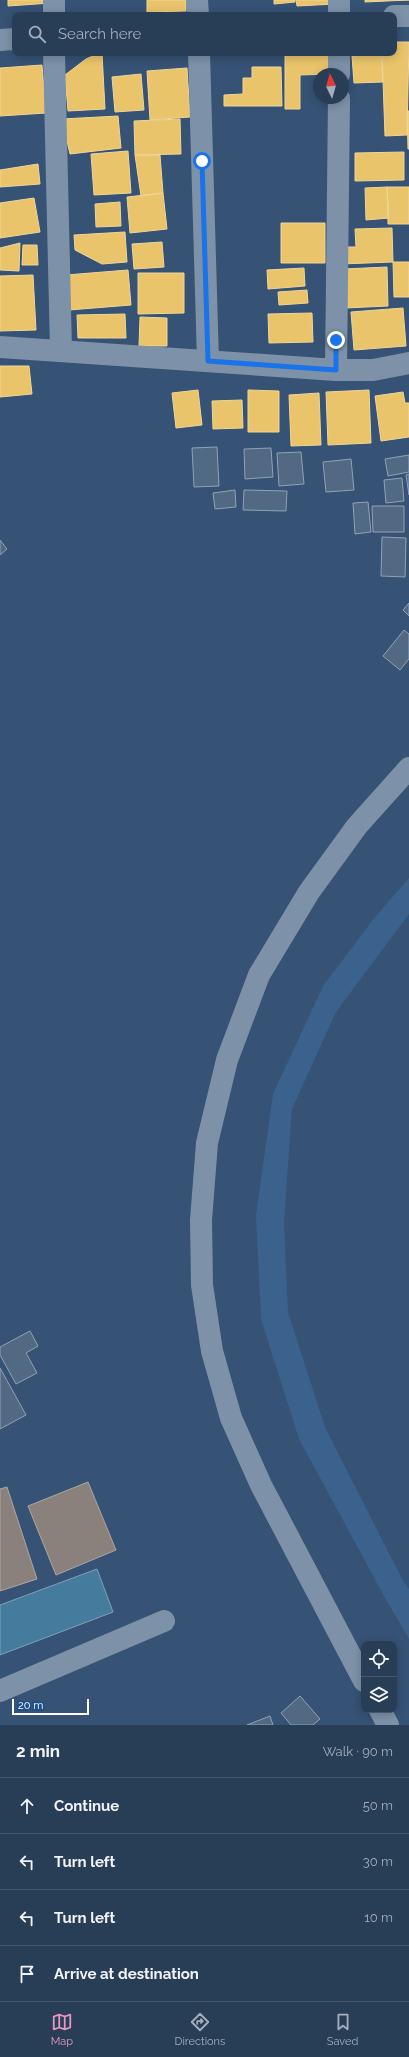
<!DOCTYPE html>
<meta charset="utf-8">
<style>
:root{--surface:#283e57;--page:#30455d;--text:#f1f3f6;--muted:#a5aeba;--line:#44576d;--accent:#e797bd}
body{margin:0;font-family:Raleway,sans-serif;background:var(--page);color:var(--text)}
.controls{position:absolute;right:12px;bottom:12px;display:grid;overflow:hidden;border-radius:8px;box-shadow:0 2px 10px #0003}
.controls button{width:36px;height:36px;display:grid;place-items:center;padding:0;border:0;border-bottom:1px solid var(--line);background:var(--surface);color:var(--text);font:20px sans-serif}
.compass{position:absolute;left:313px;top:68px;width:36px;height:36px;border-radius:50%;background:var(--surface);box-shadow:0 2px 10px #0003;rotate:355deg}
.scale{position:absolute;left:12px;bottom:10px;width:77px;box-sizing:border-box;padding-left:4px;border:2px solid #fff;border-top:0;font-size:11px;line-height:14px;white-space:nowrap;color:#fff;-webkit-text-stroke:3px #1b4f8f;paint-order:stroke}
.stop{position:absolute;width:12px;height:12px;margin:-9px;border:3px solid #1a73e8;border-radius:50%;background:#fff}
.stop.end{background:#1a73e8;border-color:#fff;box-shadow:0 1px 4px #0008}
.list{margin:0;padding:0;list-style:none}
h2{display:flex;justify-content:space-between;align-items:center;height:52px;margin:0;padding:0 16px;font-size:17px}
h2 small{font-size:13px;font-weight:400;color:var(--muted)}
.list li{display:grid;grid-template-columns:26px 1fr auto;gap:12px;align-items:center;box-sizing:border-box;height:56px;padding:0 16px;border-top:1px solid var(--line)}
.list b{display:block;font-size:15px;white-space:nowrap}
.list em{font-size:13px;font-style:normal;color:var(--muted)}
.icon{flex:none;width:22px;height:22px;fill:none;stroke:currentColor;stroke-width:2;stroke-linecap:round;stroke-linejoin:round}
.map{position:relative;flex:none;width:409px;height:1725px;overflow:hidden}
.search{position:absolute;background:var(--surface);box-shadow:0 2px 10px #0003;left:12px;right:12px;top:12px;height:44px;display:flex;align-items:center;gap:10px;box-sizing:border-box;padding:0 14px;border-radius:8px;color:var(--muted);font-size:15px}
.sheet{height:276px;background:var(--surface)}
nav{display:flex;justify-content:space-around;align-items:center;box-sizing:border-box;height:56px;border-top:1px solid var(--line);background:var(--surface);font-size:11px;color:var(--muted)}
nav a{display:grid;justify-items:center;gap:2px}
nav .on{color:var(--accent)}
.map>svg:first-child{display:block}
.water{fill:#3b618d}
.homes{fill:#e9c46a;stroke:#f0d697}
.public{fill:#457b9d;stroke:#7da3ba}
.industry{fill:#8a817c;stroke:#ada7a3}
.building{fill:#526984;stroke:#92a2b6}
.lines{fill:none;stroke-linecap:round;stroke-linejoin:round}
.minor{stroke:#7d92a8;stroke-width:22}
.route{stroke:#1a73e8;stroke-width:5}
</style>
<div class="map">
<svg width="409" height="1725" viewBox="0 0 409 1725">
<rect width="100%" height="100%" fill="#365274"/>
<path class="water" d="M409 878V914L336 1012 292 1109 284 1223 288 1312 325 1427 402 1579 409 1589V1639L385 1598 299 1439 261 1319 256 1215 273 1094 323 986 375 917Z"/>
<path class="homes" d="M8 0H51V3L8 6Z
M147 0H186V11L147 12Z
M274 0H295V2L274 4Z
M296 0H335V4L297 6Z
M365 0H409L365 2Z
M394 42H409L407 135 385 136 382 53H394Z
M100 53H102L105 109 68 111 65 75 86 59Z
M285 53H329L330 74 300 75V109H285Z
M381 54 383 82 354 83 352 56Z
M42 65 46 113 0 116V68Z
M252 67H281L282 106H224V95L243 94V78H252Z
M187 68 190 117 150 120 147 71Z
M141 74 144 110 115 112 112 77Z
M407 111H409V149H408Z
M118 116 121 148 70 154 62 119Z
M180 119 181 154 135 155 134 121Z
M128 151 131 193 94 195 91 154Z
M404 152V180L355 181V153Z
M135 155H160L163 193 141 196Z
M38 164 40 184 0 187V170Z
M387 187H409V224H388Z
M387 187 389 218 366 220 365 188Z
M163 193 167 229 130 233 127 197Z
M34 198 40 232 0 238V203Z
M120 202 121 226 96 227 95 204Z
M281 223H325V263H281Z
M392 228 393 262 341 264 340 247H356L355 229Z
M125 232 127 262 102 264 75 250 74 235Z
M162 242 164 267 134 269 132 244Z
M20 243 19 271 0 270V248Z
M23 245H37L38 265H22Z
M393 262H409V297H394Z
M387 267 388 306 345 308 344 269Z
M304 268 305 286 268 289 267 270Z
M128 270 131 305 69 310 66 275Z
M138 273H184V313L138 314Z
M33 275 36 330 0 331V276Z
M307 290 308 303 279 305 278 292Z
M403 308 406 346 354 350 351 312Z
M312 313 313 342 269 343 268 314Z
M125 314 126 338H78L77 315Z
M140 317 167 318V346H139Z
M0 366H29L32 394 0 397Z
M198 390 202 425 176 428 172 393Z
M248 390 279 391V432H248Z
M369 390 371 443 328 445 326 392Z
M403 392 405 403H409V437L381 441 375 396Z
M319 393 321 445 291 446 289 395Z
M242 400 243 428 213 429 212 401Z"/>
<path class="public" d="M97 1569 113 1612 0 1655V1605Z"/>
<path class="industry" d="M88 1482 116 1550 56 1575 28 1506Z
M7 1487 37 1579 0 1591V1489Z"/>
<path class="building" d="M217 447 219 486 194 487 192 448Z
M271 448 273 477 245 479 244 449Z
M301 452 304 484 279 486 277 453Z
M409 455V472L388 476 385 459Z
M351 459 354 490 326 492 323 462Z
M409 474V495L406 475Z
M402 478 404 501 386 503 384 480Z
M235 490 236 507 215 509 213 493Z
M244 490 287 491 286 511 243 510Z
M368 502 371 532 355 534 353 503Z
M372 506H404V532H373Z
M382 537 406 538 405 577 381 576Z
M0 540 7 549 0 555Z
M409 603V616L403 610Z
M404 630 409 634V659L400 670 383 656Z
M30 1331 38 1346 26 1353 37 1373 16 1384 0 1355V1347Z
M0 1368 26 1415 0 1429Z
M300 1696 320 1719 313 1725H291L281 1713Z
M270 1716 273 1725H247Z"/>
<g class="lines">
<path class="minor" d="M197 0 198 15
M339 0V15
M54 15V0
M394 16H409
M0 40 15 39
M54 53 61 350
M199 53 208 361
M339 74V53
M0 347 336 370H373L409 363
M336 370 339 98
M364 1681 261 1485 231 1418 212 1351 202 1285 201 1220 207 1143 227 1060 259 975 309 892 357 826 409 768
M0 1691 164 1621
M380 1710 388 1725"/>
</g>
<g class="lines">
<path class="route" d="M202 161 208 361 336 370V340"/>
</g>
</svg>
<div class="controls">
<button><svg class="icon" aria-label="locate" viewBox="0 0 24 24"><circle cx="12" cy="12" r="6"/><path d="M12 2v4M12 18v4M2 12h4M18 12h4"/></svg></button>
<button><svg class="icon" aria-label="layers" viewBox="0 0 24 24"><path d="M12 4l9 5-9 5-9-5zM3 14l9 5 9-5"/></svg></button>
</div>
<svg class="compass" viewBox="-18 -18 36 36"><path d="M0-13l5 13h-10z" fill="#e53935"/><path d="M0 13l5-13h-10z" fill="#a5aeba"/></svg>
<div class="scale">20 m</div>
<div class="stop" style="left:202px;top:161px"></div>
<div class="stop end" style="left:336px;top:340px"></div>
<div class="search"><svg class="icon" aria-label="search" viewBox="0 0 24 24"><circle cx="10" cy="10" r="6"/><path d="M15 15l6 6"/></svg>Search here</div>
</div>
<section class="sheet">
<h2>2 min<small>Walk · 90 m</small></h2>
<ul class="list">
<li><svg class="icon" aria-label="ahead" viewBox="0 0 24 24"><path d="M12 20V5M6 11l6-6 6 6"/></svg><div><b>Continue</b></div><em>50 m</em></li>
<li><svg class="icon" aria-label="left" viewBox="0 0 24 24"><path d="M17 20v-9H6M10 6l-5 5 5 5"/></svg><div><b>Turn left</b></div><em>30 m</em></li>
<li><svg class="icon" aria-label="left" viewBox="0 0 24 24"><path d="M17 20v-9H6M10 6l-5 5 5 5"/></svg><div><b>Turn left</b></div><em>10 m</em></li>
<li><svg class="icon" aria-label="arrive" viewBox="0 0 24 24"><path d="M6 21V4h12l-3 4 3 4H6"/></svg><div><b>Arrive at destination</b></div></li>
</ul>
</section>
<nav>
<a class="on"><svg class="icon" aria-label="map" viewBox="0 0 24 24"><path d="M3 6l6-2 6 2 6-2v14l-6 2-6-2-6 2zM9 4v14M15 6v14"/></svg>Map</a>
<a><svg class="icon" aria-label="directions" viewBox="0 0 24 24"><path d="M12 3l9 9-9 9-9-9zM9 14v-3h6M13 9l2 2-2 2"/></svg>Directions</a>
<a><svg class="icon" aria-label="saved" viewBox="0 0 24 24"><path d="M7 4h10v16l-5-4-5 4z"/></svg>Saved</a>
</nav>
